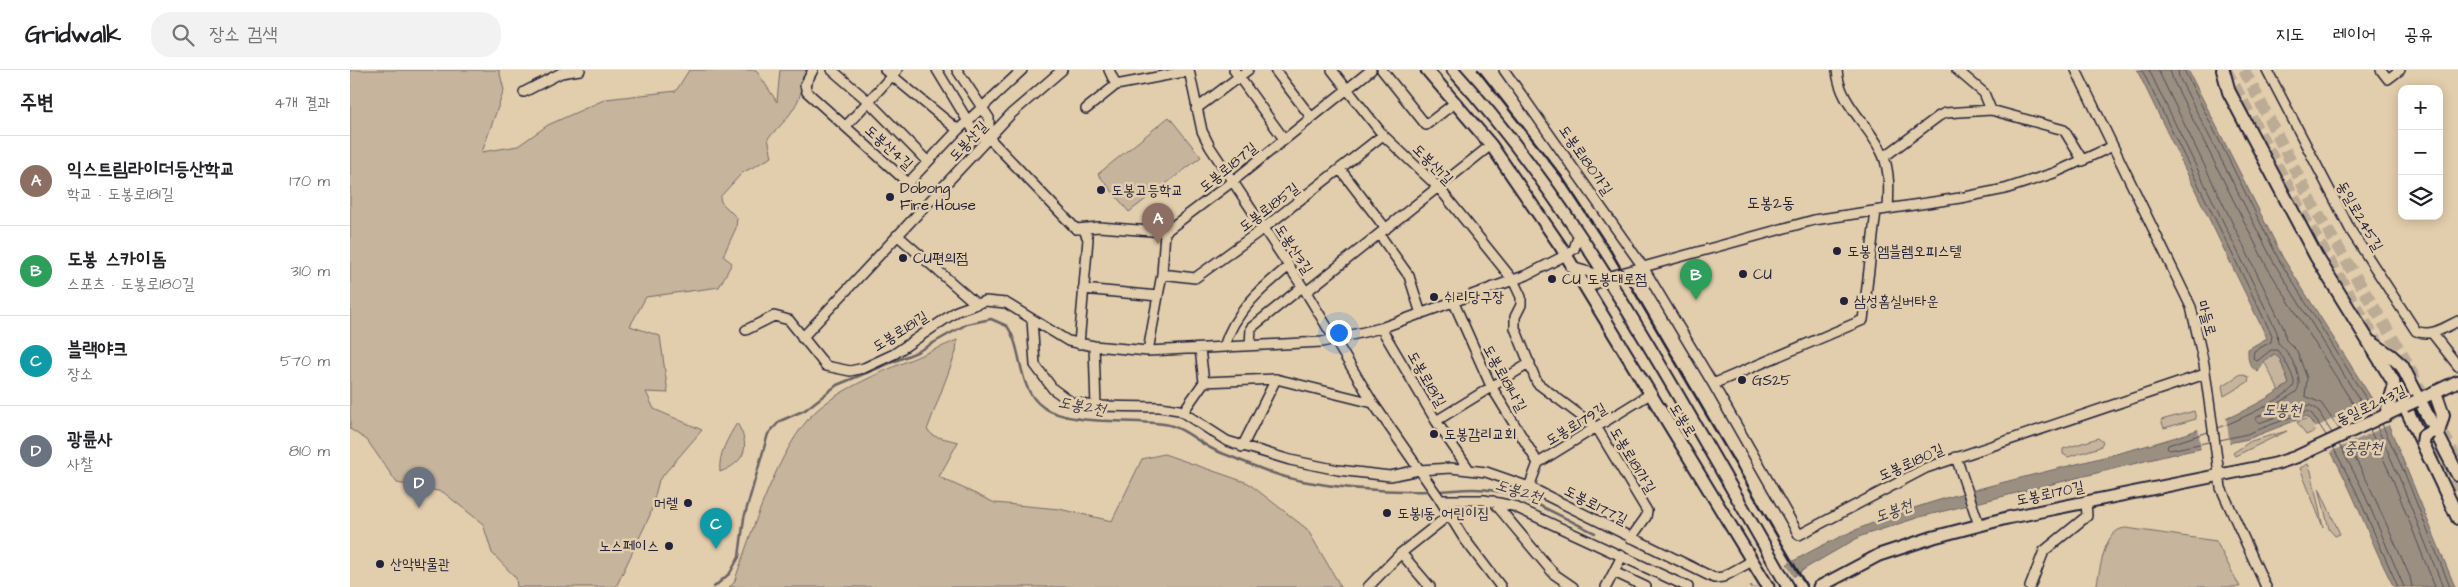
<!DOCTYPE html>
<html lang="ko">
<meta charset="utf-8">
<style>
:root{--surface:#fff;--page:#f2f2f2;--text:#202124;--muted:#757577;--line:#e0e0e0;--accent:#22223b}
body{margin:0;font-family:"Architects Daughter","Poor Story",sans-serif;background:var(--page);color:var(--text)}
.controls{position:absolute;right:15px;top:15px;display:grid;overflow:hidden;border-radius:10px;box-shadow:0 2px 12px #0003}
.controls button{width:45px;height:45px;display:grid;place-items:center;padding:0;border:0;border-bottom:1px solid var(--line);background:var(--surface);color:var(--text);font:25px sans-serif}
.you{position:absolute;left:988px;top:262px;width:18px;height:18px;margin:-12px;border:4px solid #fff;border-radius:50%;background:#1a73e8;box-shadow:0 0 0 8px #1a73e833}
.badge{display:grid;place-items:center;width:32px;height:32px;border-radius:50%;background:var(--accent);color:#fff;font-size:16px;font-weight:700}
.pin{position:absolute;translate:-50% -41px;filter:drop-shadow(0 1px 2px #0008)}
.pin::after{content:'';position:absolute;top:26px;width:18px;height:15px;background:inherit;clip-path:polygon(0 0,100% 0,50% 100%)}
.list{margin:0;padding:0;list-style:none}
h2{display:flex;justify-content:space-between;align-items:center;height:65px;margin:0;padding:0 20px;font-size:21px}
h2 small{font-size:16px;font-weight:400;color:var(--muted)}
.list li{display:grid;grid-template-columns:32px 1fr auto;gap:15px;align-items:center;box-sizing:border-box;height:90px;padding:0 20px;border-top:1px solid var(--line)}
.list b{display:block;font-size:19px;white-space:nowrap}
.list p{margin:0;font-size:16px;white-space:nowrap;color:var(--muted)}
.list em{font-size:16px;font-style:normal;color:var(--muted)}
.icon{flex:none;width:28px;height:28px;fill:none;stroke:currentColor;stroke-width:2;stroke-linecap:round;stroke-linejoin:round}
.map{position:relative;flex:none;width:2108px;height:517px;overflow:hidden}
header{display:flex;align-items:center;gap:30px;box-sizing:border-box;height:70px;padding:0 25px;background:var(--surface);border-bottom:1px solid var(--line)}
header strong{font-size:24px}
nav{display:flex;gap:28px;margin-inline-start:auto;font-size:18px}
.search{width:350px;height:45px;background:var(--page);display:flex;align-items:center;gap:12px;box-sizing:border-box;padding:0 18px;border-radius:20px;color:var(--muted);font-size:19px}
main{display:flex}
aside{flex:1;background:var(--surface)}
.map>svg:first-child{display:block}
.green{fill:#c6b49c;stroke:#746b6c}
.water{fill:#9b8f82;stroke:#6b6366}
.pier{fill:#e2cdac}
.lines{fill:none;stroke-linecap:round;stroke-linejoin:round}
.shore{stroke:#524e57;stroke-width:1}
.stream{stroke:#6b6366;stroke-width:2.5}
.highway-tunnel{stroke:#bcab95;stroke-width:12;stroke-dasharray:12 6;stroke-linecap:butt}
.minor-casing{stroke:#22223b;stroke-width:12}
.major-casing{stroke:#22223b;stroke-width:15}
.highway-casing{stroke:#22223b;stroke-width:16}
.minor{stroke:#e2cdac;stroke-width:9}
.major{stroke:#e2cdac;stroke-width:11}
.highway{stroke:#e2cdac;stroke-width:12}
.rail{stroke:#22223b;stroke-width:2.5}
.major-bridge-casing{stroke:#22223b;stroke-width:15;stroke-linecap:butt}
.highway-bridge-casing{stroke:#22223b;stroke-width:16;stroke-linecap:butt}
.major-bridge{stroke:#e2cdac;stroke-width:11}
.highway-bridge{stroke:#e2cdac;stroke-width:12}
.poi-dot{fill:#22223b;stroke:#e2cdac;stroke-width:2}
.labels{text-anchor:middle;stroke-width:5;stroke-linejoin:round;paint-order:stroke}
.street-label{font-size:15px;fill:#22223b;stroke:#e2cdac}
.poi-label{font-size:15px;fill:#22223b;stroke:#e2cdac;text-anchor:start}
.neighbourhood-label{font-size:16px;fill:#22223b;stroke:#e2cdac}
.water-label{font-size:16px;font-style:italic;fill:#403d4d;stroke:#e2cdac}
</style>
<header>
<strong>Gridwalk</strong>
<div class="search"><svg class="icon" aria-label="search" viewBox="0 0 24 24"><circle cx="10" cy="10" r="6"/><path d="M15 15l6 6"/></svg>장소 검색</div>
<nav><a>지도</a><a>레이어</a><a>공유</a></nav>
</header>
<main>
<aside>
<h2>주변<small>4개 결과</small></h2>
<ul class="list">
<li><span class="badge" style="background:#8d6e63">A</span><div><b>익스트림라이더등산학교</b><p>학교 · 도봉로181길</p></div><em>170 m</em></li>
<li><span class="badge" style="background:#2e9e5b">B</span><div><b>도봉 스카이돔</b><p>스포츠 · 도봉로180길</p></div><em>310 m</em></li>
<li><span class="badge" style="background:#0f9aa8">C</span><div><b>블랙야크</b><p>장소</p></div><em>570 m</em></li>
<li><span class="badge" style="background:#6b7280">D</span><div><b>광륜사</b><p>사찰</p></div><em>810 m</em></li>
</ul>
</aside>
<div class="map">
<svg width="2108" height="517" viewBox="0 0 2108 517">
<rect width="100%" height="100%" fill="#e2cdac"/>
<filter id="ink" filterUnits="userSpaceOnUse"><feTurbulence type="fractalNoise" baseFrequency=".02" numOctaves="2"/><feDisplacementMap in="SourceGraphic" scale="10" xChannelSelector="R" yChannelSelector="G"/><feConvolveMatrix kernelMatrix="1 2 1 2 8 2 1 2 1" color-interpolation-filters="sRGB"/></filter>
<g filter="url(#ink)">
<path class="green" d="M0 0H149L154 20 132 82 168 76 198 55 256 29 326 21 339 0H406L427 32 430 0H463C456 10 453 17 449 28 443 43 430 57 418 68L422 87 392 103 370 127 371 132 387 148 386 158 373 186 382 193 369 217 296 227 280 256 310 266 318 323 296 322 304 339 352 360 309 410 300 445 266 517H167L166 508 142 483 133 454 93 422 47 413 17 370 0 359Z
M819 47 851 87 779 142 748 104Z
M607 270 606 282 577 360 584 366 608 372 589 407 645 433 709 439 762 451 792 389 814 384 898 413 957 459 991 517H379L384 513C400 465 429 376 465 342 495 313 567 288 607 270Z
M1924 284 1930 289 1939 314 1929 321 1914 291Z
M1891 304 1899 307 1898 312 1874 326 1872 316Z
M1844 341 1846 349 1814 358 1811 350Z
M1959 348 1968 360 1956 365 1947 352Z
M387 353C401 376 396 392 370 402 368 384 378 368 387 353Z
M1937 361 1885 386 1883 383 1901 371Z
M1748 368 1753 372 1750 377 1718 387 1713 384V379Z
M1958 394 1961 401 1973 457 1950 398Z
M1969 418 1990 464 1985 466 1979 459Z
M1776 458 1866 471 1890 517H1746C1751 499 1753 459 1776 458Z"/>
<path class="water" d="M1787 0H1838L1933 188 2039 356 2105 517H2044C2014 461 1997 396 1957 346L1898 369 1815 386 1570 447 1511 466 1456 498 1429 517H1400C1417 504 1437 495 1456 484 1547 434 1650 414 1750 388 1819 370 1880 355 1939 314L1930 289 1924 284 1914 291 1908 302C1898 296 1898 290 1898 279L1917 268Z"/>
<path class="pier" d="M2025 329 2041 354 1978 383 1964 358Z
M1876 347 1880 375 1851 381 1848 357Z
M1436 493 1445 509 1434 517H1403L1401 513 1406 509Z"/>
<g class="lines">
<path class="shore" d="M1792 0 1922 265 1921 272 1904 281 1903 288 1907 291 1921 280H1927C1932 284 1946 309 1944 315 1940 327 1882 353 1868 358
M1799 0 1927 262 1928 273C1939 281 1956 309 1946 322L1906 348V351L1909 353 1959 335 1967 339 1982 363
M1808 0 1934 259 1936 270 1947 281 1957 308 1955 326 1971 333 1989 359
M1820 0 1823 10 1917 197 2012 348
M1828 0 1829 7 1924 193 2019 345
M1834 0 1929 190 2025 343
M2032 354 2055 404 2100 517
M2027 357 2049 407 2093 517
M2020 360 2043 410 2085 517
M1858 362 1818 375 1817 378 1820 380 1859 372
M1870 370 1897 364 1957 341 1962 344 1976 365
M1996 371 2018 413 2060 507 2062 517
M1989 374 2011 416 2054 517
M1983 377 2005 419 2048 517"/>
<path class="stream" d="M1088 421C1107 420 1126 417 1146 421 1180 427 1213 448 1245 463
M364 517 380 503 389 487 394 448 418 364 430 351 455 340 487 315 567 282 617 254 641 249 657 256C674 280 666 318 693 337 721 357 785 348 819 355 837 359 852 376 869 382 896 392 924 406 952 411 994 419 1037 422 1080 421"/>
<path class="highway-tunnel" d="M1876 0 1957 152 2056 322 2108 425
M1894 0 1965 139 2052 284 2108 392"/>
<g class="minor-casing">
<path id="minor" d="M463 0 455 15 457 22 558 113 608 60 672 0
M482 0 518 31 577 91
M535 0 608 60
M587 0 625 63 639 68
M607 0 639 48V68
M759 0 766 15
M839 0 852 61 860 77 956 222 1023 333 1089 428 1113 467 1151 517
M884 0 934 69
M925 0 961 47
M982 0 1033 65 1089 118 1163 210 1171 227V235L1165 247V258L1187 313 1247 358 1297 441 1296 447 1281 468
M1032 0 1076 55 1106 32
M1154 0 1293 197 1363 314 1449 465 1576 398 1855 304
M1487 0C1489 34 1520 55 1533 85 1540 101 1539 122 1538 139
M1607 0 1634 23 1641 40
M1726 0 1841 237 1854 294 1871 418 1916 517
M1917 0 2001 161 2066 261C2081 267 2094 258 2108 251
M2031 0 2038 9 2050 0
M174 22 211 3 230 0
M736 39 766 15 839 1
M846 39 898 0
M496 56 547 0
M639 68 726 159 749 157 815 162 883 111 1021 0
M1534 87 1589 46 1595 43 1641 40 1714 60 1733 91
M990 99 1036 159
M1029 164 1059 206 1071 244
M547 165 625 233
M1221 197 1257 207
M812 204 845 208 914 158 1033 65
M733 219 808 226
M1237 219 1257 207 1464 150 1610 128 1655 119 1704 103 1763 76
M956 222 1141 75
M1104 233 1141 316 1188 393
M682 249 685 295 703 319 721 332 742 336 810 337 829 340 877 371 940 390 988 400 1040 406 1069 400 1101 398 1136 402 1179 417 1364 508 1373 507 1402 491
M1031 258 1086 351 1118 398
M396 260 424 246 439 250 476 296 500 301 514 298 544 284 607 241 635 231 656 233 718 271 744 276 798 281 972 272 1031 258 1177 205 1216 185 1224 179 1229 164
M2082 263 2108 296
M452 268 661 44 712 0
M729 274 738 169 734 160
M900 275 901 258 952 217
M744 276 746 337
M874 277C884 242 912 218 939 196
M798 281 812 204 815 162
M854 312 926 309 1023 333
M1363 314 1513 250 1526 141
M833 342 854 312 850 279
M1086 351 1180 293
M892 377 926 309
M1606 387 1629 455
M1179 417 1188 393 1300 324
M1091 430H1134L1163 436 1338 517
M1143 431 1204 504 1223 517
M1051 483 1080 517
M1264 502 1296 517
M1018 517 1051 483 1099 445
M1256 517 1272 486
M1680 517 1694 481 1737 446 1736 431"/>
</g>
<g class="major-casing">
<path id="major" d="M1077 0 1141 75 1211 177 1418 517
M1103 0C1197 104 1270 225 1340 346 1373 403 1406 460 1438 517
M2066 331 2108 311
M1469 517 1529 485 1584 467 1657 448 1925 394 1946 387 2055 336"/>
</g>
<g class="highway-casing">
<path id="highway" d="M1873 0 1879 22 1966 186 2043 311 2044 318 2036 345
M2022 273 2041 286 2052 296 2108 405
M2055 336 2108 448
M2083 363 2087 366 2093 345 2085 322"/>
</g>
<use href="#minor" class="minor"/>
<use href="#major" class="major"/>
<use href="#highway" class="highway"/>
<path class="rail" d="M1128 0 1212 107 1260 180 1457 517"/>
<g class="major-bridge-casing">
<path id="major-bridge" d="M2055 336 2066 331"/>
</g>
<g class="highway-bridge-casing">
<path id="highway-bridge" d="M2073 373 2074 366 2081 362"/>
</g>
<use href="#major-bridge" class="major-bridge"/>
<use href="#highway-bridge" class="highway-bridge"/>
</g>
</g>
<g class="poi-dot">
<circle cx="751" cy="120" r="5"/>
<circle cx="540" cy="127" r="5"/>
<circle cx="1487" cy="181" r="5"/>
<circle cx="553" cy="188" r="5"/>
<circle cx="1393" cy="204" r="5"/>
<circle cx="1202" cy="209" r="5"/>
<circle cx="1084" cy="227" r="5"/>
<circle cx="1494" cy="231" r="5"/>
<circle cx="1392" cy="310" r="5"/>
<circle cx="1084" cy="364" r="5"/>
<circle cx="338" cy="433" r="5"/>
<circle cx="1037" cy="443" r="5"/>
<circle cx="319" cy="476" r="5"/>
<circle cx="30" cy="494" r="5"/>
</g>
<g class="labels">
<g class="street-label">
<text transform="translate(618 71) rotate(-47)" y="5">도봉산길</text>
<text transform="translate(539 77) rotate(42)" y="5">도봉산4길</text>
<text transform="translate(1236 90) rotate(55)" y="5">도봉로180가길</text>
<text transform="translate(1083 94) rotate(45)" y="5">도봉산1길</text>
<text transform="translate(878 97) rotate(-39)" y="5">도봉로187길</text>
<text transform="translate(919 137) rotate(-37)" y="5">도봉로185길</text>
<text transform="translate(2010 146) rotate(60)" y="5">동일로245길</text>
<text transform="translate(944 179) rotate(57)" y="5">도봉산3길</text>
<text transform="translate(1857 248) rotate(74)" y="5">마들로</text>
<text transform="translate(550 261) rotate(-32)" y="5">도봉로181길</text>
<text transform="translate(1155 308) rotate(61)" y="5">도봉로181나길</text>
<text transform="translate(1077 309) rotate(60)" y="5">도봉로181길</text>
<text transform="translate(2021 335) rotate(-25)" y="5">동일로243길</text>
<text transform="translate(1333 350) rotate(58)" y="5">도봉로</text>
<text transform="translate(1226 354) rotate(-31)" y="5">도봉로179길</text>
<text transform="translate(1283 390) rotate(59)" y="5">도봉로181가길</text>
<text transform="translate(1561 392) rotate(-24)" y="5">도봉로180길</text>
<text transform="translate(1700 423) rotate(-12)" y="5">도봉로170길</text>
<text transform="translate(1246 435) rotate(27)" y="5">도봉로177길</text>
</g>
<g class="poi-label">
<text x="550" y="123">Dobong<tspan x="550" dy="17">Fire House</tspan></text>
<text x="761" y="125">도봉고등학교</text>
<text x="1497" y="186">도봉 엠블렘오피스텔</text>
<text x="563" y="193">CU편의점</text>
<text x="1403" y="209">CU</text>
<text x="1212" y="214">CU 도봉대로점</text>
<text x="1094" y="232">쉬리당구장</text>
<text x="1504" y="236">삼성홈실버타운</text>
<text x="1402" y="315">GS25</text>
<text x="1094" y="369">도봉감리교회</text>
<text x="328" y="438" text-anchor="end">머렐</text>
<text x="1047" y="448">도봉1동 어린이집</text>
<text x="309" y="481" text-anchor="end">노스페이스</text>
<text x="40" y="499">산악박물관</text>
</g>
<g class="neighbourhood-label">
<text x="1421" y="138">도봉2동</text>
</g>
<g class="water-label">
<text transform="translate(732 335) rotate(10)" y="6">도봉2천</text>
<text x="1932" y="345">도봉천</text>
<text x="2013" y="383">중랑천</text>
<text transform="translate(1169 420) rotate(17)" y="6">도봉2천</text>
<text transform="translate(1543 440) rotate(-20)" y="6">도봉천</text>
</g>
</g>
</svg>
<div class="controls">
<button>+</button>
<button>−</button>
<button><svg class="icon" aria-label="layers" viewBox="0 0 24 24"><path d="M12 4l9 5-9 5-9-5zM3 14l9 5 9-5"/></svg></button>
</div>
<div class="you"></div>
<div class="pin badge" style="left:808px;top:174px;background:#8d6e63">A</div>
<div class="pin badge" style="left:1346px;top:230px;background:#2e9e5b">B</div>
<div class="pin badge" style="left:366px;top:479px;background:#0f9aa8">C</div>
<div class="pin badge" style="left:69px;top:438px;background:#6b7280">D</div>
</div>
</main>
